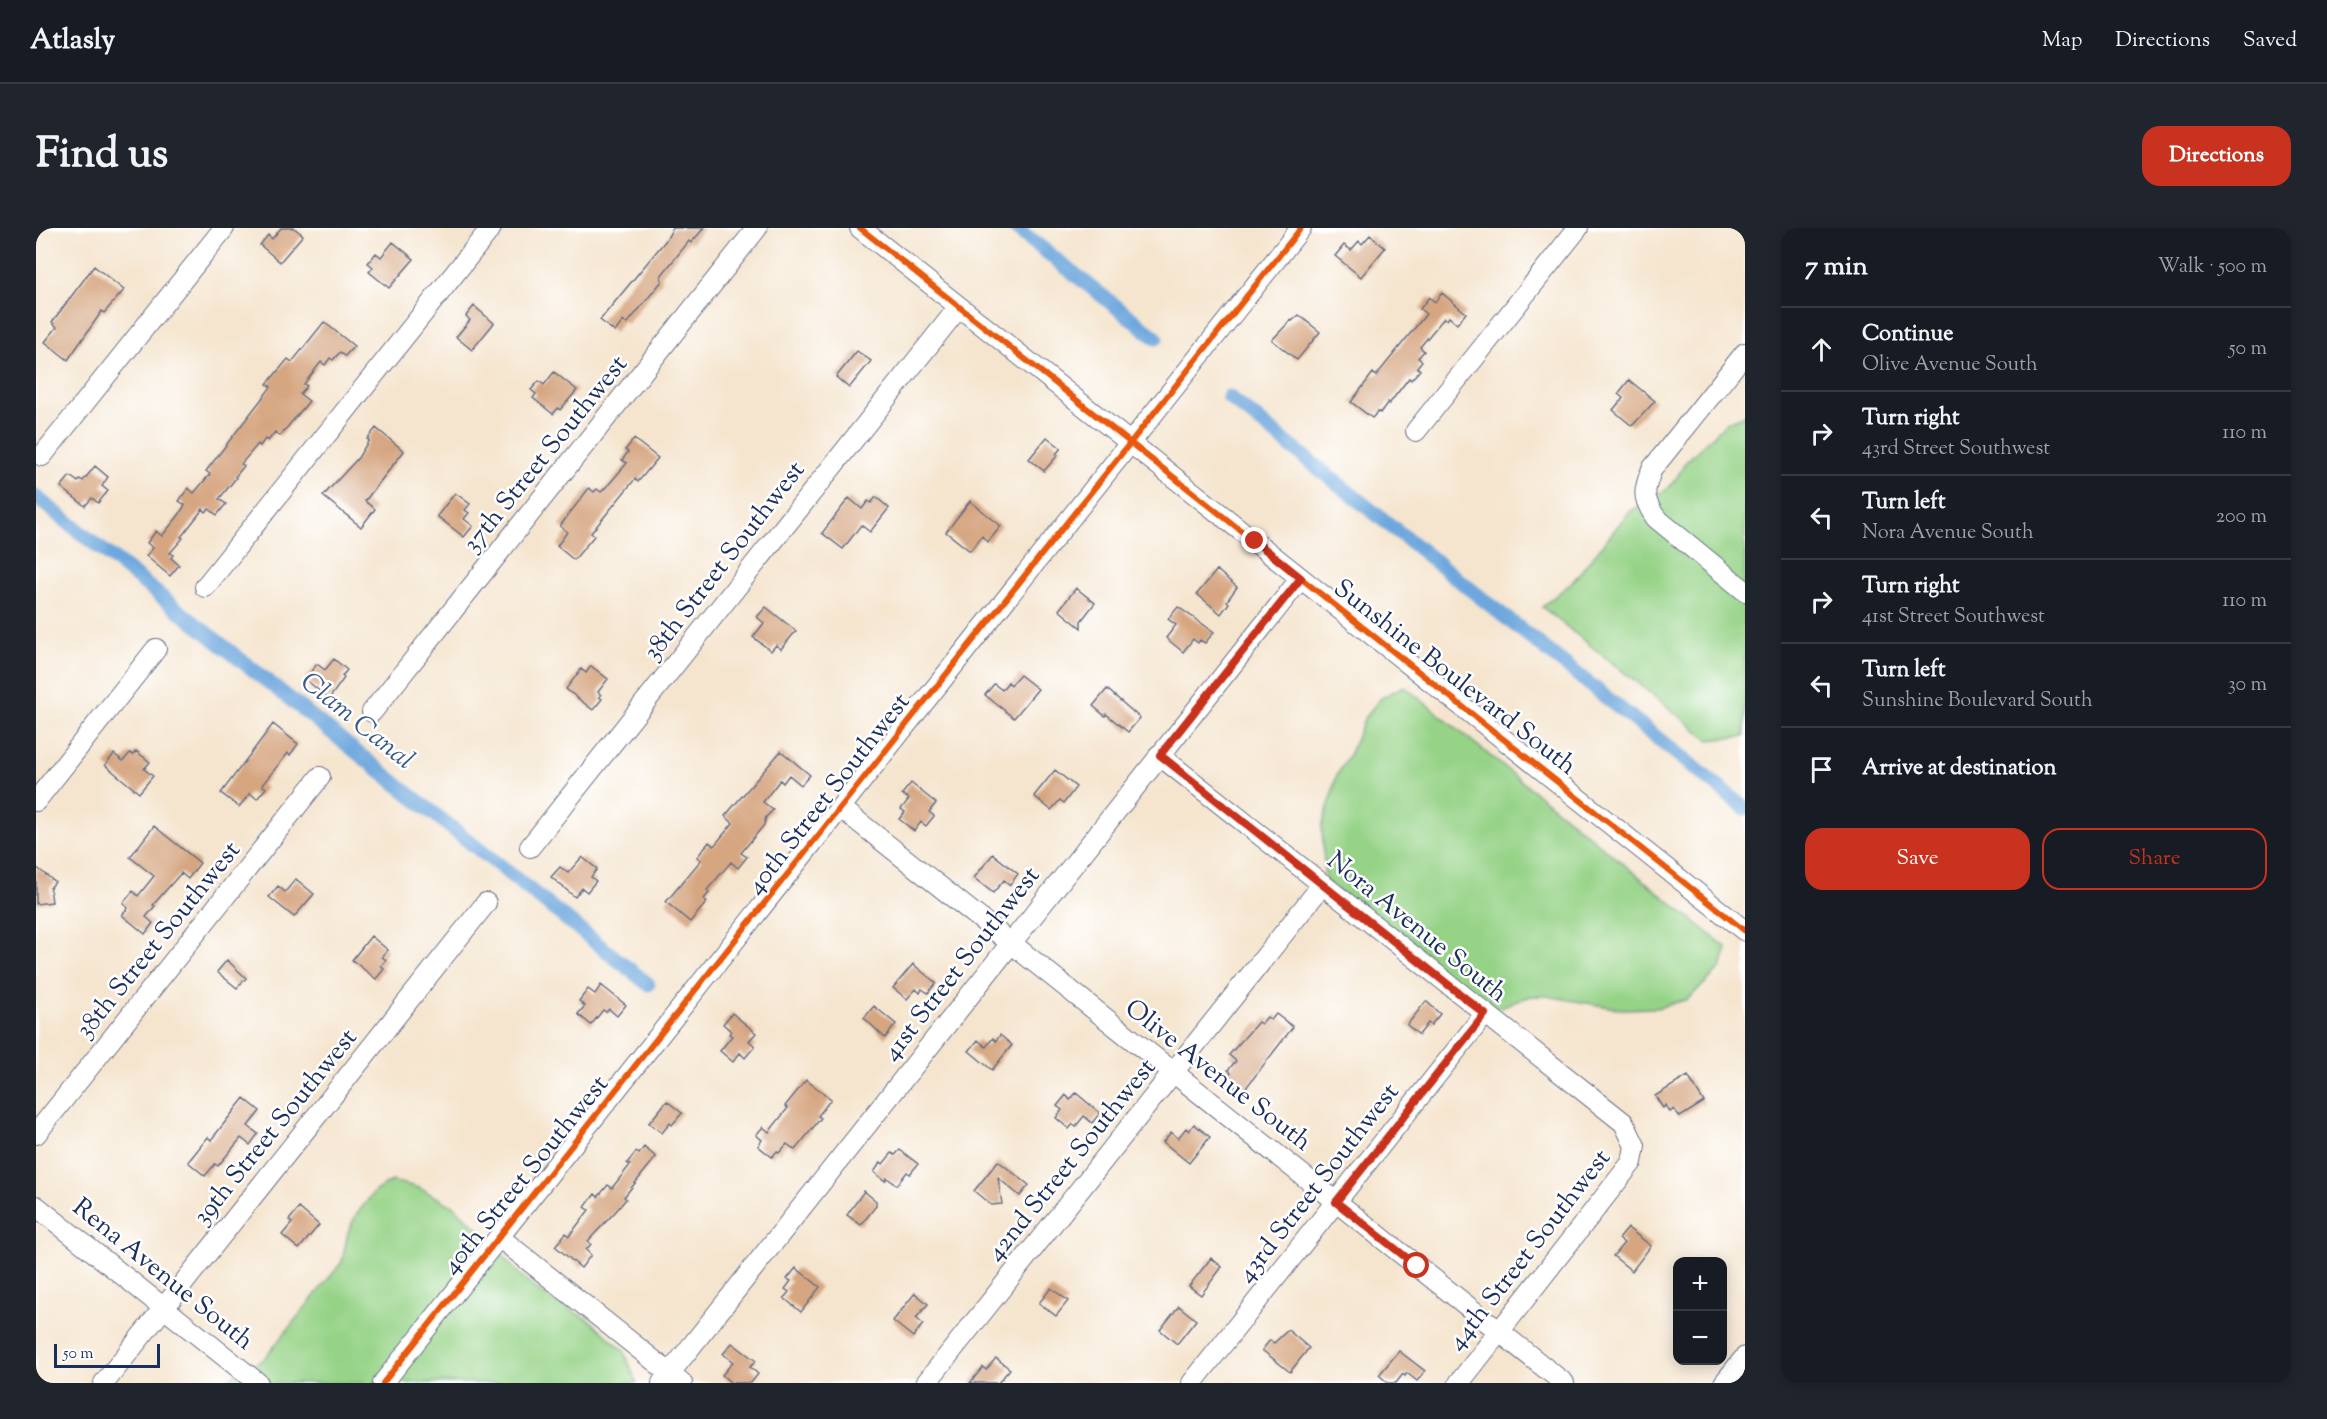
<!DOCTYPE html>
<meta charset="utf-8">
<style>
:root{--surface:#171b24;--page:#20242c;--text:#f1f3f6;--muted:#9ea1a6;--line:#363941;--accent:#c8321e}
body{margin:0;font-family:"Sorts Mill Goudy",serif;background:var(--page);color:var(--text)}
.controls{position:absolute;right:18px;bottom:18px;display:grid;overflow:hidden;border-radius:12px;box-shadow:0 3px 15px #0003}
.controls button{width:54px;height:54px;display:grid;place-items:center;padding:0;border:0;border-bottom:2px solid var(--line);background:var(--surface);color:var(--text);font:30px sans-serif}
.scale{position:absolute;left:18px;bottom:15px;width:106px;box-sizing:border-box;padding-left:6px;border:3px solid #1b2f5e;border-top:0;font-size:16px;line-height:21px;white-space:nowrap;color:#1b2f5e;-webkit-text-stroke:4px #fff;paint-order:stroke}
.stop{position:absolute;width:18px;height:18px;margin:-14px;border:4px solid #c8321e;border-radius:50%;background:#fff}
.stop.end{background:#c8321e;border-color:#fff;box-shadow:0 2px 6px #0008}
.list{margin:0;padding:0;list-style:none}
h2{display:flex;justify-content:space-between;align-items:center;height:78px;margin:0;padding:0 24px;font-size:26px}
h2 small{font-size:20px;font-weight:400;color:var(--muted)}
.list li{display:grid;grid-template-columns:39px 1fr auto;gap:18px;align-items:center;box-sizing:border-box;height:84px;padding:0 24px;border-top:2px solid var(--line)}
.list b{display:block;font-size:22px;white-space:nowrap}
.list p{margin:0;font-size:20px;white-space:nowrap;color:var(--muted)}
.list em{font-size:20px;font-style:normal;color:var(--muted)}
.actions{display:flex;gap:12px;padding:18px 24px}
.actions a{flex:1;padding:14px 0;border:2px solid var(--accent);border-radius:18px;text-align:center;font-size:21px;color:var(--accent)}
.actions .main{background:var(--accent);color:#fff}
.icon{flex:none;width:33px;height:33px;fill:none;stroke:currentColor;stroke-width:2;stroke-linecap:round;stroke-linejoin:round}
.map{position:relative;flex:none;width:1709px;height:1155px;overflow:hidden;border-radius:18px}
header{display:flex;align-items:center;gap:36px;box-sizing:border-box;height:84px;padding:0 30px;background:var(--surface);border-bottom:2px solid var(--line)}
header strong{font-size:28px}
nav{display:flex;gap:33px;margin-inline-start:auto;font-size:21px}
.intro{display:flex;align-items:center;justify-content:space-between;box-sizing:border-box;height:144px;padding:0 36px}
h1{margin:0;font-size:42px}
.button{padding:15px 27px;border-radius:18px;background:var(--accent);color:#fff;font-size:21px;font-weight:700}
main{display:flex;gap:36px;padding:0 36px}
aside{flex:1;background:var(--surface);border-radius:18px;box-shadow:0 3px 15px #0003}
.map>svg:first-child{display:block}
.green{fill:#96d387;stroke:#588172;stroke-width:1.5}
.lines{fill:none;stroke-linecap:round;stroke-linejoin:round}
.canal{stroke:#6ea7dd;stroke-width:15}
.building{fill:#d6a681}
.minor-casing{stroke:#676f86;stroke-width:22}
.minor{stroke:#fff;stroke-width:20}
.cycleway-casing{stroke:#fff;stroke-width:10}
.cycleway{stroke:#e8590c;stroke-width:6}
.route{stroke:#c8321e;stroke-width:8}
.labels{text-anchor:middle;stroke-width:5;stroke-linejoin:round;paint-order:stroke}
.street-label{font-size:26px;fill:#1b2f5e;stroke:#fff}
.water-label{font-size:27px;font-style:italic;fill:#38598a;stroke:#fff}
</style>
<header>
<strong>Atlasly</strong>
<nav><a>Map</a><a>Directions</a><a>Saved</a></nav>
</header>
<div class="intro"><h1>Find us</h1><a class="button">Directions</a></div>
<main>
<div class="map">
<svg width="1709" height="1155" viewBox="0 0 1709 1155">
<rect width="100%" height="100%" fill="#fff"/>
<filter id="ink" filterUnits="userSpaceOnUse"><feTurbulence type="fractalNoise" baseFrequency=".0167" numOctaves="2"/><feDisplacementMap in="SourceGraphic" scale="12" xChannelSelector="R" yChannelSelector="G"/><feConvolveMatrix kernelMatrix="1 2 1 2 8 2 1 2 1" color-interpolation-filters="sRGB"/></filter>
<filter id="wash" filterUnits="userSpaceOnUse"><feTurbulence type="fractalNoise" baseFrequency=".008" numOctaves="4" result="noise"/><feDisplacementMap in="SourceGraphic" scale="24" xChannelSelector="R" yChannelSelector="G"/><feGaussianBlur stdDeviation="1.35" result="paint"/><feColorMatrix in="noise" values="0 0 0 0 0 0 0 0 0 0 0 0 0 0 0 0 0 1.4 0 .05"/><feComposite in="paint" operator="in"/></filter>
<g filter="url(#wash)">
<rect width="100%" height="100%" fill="#f5e5cf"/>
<path class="green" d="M1709 187V508L1673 512 1506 379 1538 352 1593 284 1629 263 1640 251 1649 235 1690 195Z
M1368 458 1691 720 1685 740 1652 771 1621 780 1585 781 1511 768H1495L1456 782 1289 652 1286 598 1296 568 1300 549 1314 525 1329 489 1345 470Z
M356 953 383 960 419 979 449 1007 482 1045 507 1067 555 1093 588 1123 601 1155H191L200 1144 227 1132 306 1034 312 1004 320 987 339 963Z"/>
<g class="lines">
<path class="canal" d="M980 0 1120 110
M1193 169 1709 580
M0 269 612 756"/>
</g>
<g id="blocks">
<path class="building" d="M245 0H258L267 7 244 34 224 17 232 7 236 11Z
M637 0H668L655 15 653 13 625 48 626 53 591 96 587 93 579 104 564 92 630 12Z
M1334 7 1349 20 1325 49 1299 28 1308 17 1315 22 1323 13 1326 16Z
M357 14 378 31 353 60 333 44 337 39 332 35 340 25 345 29Z
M58 38 88 62 68 85 66 83 32 132 9 114 21 99 16 94Z
M1406 65 1430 85 1421 96 1413 89 1411 92 1408 90 1384 119 1388 123 1382 130 1386 133 1381 139 1384 142 1375 152 1373 150 1353 176 1352 174 1344 185 1342 184 1336 190 1315 174 1337 145 1340 148 1390 86 1384 81 1393 69 1399 74Z
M438 78 458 95 436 122 420 109 434 92 430 88Z
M1263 87 1284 104 1261 132 1236 112 1255 92 1256 93Z
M288 94 318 118 309 128 304 124 297 132 294 130 289 137 285 134 268 156 271 158 264 166 273 173 264 184 244 208 239 204 232 213 229 211 224 218 222 216 205 236 208 238 199 249 200 250 183 271 190 276 181 287 173 281 170 284 167 281 145 309 147 310 134 325 137 327 135 330 143 337 134 348 110 328 117 320 111 315 120 303 126 308 143 287 149 277 143 273 152 260 158 265 174 246 170 243 235 159 231 156 252 131 256 134Z
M821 123 835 133 813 160 800 149Z
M518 144 541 162 524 182 522 180 517 186 497 170 500 166 495 162 503 153 508 157Z
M1593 152 1619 173 1596 198 1577 182 1587 170 1582 166Z
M340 200 368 223 329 273 339 281 325 299 287 268 322 230 333 212 331 211Z
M1011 209 1025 220 1020 226 1022 227 1008 243 993 231Z
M598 211 622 230 602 254 599 251 555 305 558 308 538 332 521 318 531 304 524 298 553 260 558 264 561 261 565 264 574 255 591 235 586 232 592 224 589 222Z
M59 238 72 249 66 258 72 263 62 275 56 270 49 278 25 259 34 248 42 254 44 251 47 253Z
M419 265 434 276 429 282 433 285 428 291 437 298 428 309 401 288Z
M840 269 853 280 834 304 825 297 807 321 786 305 813 270 826 281 832 273 835 275Z
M934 273 965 298 952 314 946 308 934 323 910 304Z
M1181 342 1201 359 1191 373 1193 375 1185 386 1161 366Z
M1040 360 1059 375 1045 393V400L1023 382Z
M730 379 760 403 745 421 740 417 735 423 717 409 728 395 721 389Z
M1142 379 1178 404 1169 415 1164 412 1162 415 1157 411 1147 424 1130 410 1140 397 1132 391Z
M298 431 311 442 306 448 308 450 293 471 269 451 281 436 289 442Z
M555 438 572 451 562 464 565 467 563 469 566 471 557 482 530 461 545 441 550 445Z
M984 447 1002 461 978 490 949 467 958 456 966 462 972 454 975 457Z
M1071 461 1104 490 1092 504 1070 486 1069 488 1057 478Z
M237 496 262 516 254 527 252 525 226 557 230 560 221 571 214 565 203 579 185 565Z
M100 523 114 534 108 541 117 548 103 565 69 537 78 526 87 533 94 525 97 527Z
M745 523 774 547 765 557 753 547 747 555 744 552 727 574 737 582 730 589 728 597 705 625 711 629 702 640 695 634 671 662 673 665 668 671 671 674 654 694 630 674 665 632 661 629 673 614 678 618 697 595 689 588Z
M1019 542 1040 559 1028 575 1024 572 1015 582 998 568Z
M875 555 900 575 893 584 898 588 890 598 885 594 878 603 863 591 869 584 865 581 873 571 866 566Z
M118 598 164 635 152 651 145 645 117 677 119 678 110 689 117 695 109 706 86 687 92 680 87 675 97 663 102 668 118 648 94 629Z
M957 626 982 646 974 657 968 652 957 665 938 650Z
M546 629 561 641 555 649 560 653 551 664 546 660 539 669 515 649 524 639 532 645Z
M0 639 19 654 14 660 16 674 0 676Z
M260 651 278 666 258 689 233 669 242 658 249 664Z
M335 708 352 722 346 729 350 732 345 738 348 741 340 751 316 732Z
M191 732 210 750 201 760 181 744Z
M877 736 900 755 892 765 886 761 884 765 880 761 871 771 857 760Z
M565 757 590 777 581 788 573 781 570 784 567 782 555 797 542 786 549 778 543 773 552 761 559 766Z
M1390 773 1404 786 1395 797 1392 795 1383 807 1371 797Z
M838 778 860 796 849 810 828 790Z
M696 785 720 805 713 813 719 818 709 830 704 825 697 834 684 823 696 808 693 806 695 803 687 796Z
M1240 786 1257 799 1206 865 1190 851 1195 845 1192 842 1200 833 1193 827 1222 794 1225 796 1231 789 1235 792Z
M964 807 976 817 956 842 933 823 942 812 950 819 957 810 960 813Z
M1652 848 1668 874 1644 889 1638 881 1634 884 1630 877 1627 880 1619 868Z
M770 852 795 871 782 888 785 890 759 922 751 916 743 925 741 923 736 929 722 918 726 912 720 907 727 899 733 904 752 880 749 878Z
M1040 865 1064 885 1056 895 1048 888 1040 898 1037 896 1033 901 1020 890 1026 882 1021 878 1030 867 1034 872Z
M208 870 224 883 212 898 222 906 214 917 205 910 182 938 179 936 169 948 152 934 172 909 175 912Z
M631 873 646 885 636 897 634 895 626 905 613 895Z
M1158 896 1174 909 1153 935 1127 914 1135 904 1142 910 1150 900 1153 903Z
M608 919 620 929 588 969 590 971 580 983 552 1013 555 1016 550 1022 555 1027 545 1040 519 1018 530 1005 533 1008 553 982 549 979 559 966 562 969 572 957 576 960 594 937 591 935 600 924 603 926Z
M864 922 882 936 874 946 871 944 861 957 851 950 849 953 838 944 845 934 847 936 856 925 859 927Z
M962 933 993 957 984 968 962 950 966 976 955 977 938 963Z
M828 963 840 973V978L825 997 811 987Z
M263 980 283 997 263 1021 246 1007 256 995 253 992Z
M1592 1000 1615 1018 1596 1043 1577 1028 1588 1015 1583 1011Z
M1175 1030 1186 1039 1165 1067 1153 1058Z
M760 1040 784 1059 765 1084 748 1070 753 1064 749 1061 755 1053 751 1051Z
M1015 1060 1032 1073 1020 1088 1003 1075Z
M879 1065 892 1076 880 1090 887 1096 877 1109 857 1093Z
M1143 1078 1160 1092 1141 1116 1124 1102Z
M1252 1102 1273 1120 1254 1144 1226 1122 1234 1112 1238 1115Z
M696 1115 720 1133 714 1139 722 1146 715 1155H695L686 1147 697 1134 687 1126Z
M1363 1123 1389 1143 1381 1153 1371 1145 1369 1148 1367 1146 1360 1155H1352L1343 1147Z
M960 1130 974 1141 962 1155H934L947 1139 950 1142Z"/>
</g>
</g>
<g filter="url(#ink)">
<use href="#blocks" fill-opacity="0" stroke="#676f86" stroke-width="1.5"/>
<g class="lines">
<g class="minor-casing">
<path id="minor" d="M824 0 1709 703
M1709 125 1616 241C1607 263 1606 270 1620 290L1709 363
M1380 203 1542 0
M6 228 188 0
M169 359 455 0
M336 484 721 0
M1123 527 1588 895 1599 918 1596 934 1423 1155
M0 573 120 421
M805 580 1528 1155
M494 619 923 79
M0 906 284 549
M0 978 222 1155
M463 1009 646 1155
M68 1155 450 675
M347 1155 1265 0
M626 1155 1265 350
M890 1155 1287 656
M1156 1155 1449 786
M1688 1155 1709 1129"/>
</g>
<use href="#minor" class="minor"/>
<g class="cycleway-casing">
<path id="cycleway" d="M824 0 1709 703
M347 1155 1265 0"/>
</g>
<use href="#cycleway" class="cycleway"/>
</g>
</g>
<g class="lines" filter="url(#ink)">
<path class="route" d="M1219 313 1265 350 1124 527 1449 786 1300 974 1381 1038"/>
</g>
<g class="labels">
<g class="street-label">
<text transform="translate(508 225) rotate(-51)" y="9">37th Street Southwest</text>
<text transform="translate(687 332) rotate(-52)" y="9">38th Street Southwest</text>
<text transform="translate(1420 448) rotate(38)" y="9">Sunshine Boulevard South</text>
<text transform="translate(791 565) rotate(-52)" y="9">40th Street Southwest</text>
<text transform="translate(1382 698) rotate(39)" y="9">Nora Avenue South</text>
<text transform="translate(121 711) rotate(-51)" y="9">38th Street Southwest</text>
<text transform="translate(924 735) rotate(-52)" y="9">41st Street Southwest</text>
<text transform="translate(1183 846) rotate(38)" y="9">Olive Avenue South</text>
<text transform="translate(238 898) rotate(-51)" y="9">39th Street Southwest</text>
<text transform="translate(1034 931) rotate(-51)" y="9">42nd Street Southwest</text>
<text transform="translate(488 946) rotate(-51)" y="9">40th Street Southwest</text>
<text transform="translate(1281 954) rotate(-52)" y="9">43rd Street Southwest</text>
<text transform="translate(1492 1021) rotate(-52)" y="9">44th Street Southwest</text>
<text transform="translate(128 1045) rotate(39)" y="9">Rena Avenue South</text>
</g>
<g class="water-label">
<text transform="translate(322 492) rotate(39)" y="9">Clam Canal</text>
</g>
</g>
</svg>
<div class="controls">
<button>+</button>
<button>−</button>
</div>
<div class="scale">50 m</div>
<div class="stop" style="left:1381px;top:1038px"></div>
<div class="stop end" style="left:1219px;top:313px"></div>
</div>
<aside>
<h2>7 min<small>Walk · 500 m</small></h2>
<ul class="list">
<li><svg class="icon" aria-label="ahead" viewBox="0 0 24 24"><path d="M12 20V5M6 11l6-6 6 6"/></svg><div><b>Continue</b><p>Olive Avenue South</p></div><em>50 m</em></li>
<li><svg class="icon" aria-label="right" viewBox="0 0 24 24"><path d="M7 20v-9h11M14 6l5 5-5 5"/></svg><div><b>Turn right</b><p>43rd Street Southwest</p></div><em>110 m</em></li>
<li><svg class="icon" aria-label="left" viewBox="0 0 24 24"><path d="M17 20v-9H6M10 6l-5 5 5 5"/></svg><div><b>Turn left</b><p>Nora Avenue South</p></div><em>200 m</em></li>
<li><svg class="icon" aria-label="right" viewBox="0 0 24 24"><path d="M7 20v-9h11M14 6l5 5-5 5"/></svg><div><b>Turn right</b><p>41st Street Southwest</p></div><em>110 m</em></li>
<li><svg class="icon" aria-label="left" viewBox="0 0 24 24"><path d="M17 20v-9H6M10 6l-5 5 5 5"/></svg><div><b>Turn left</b><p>Sunshine Boulevard South</p></div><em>30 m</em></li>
<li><svg class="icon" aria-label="arrive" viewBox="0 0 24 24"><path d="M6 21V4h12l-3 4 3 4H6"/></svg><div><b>Arrive at destination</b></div></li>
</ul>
<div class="actions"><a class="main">Save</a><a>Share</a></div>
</aside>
</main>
